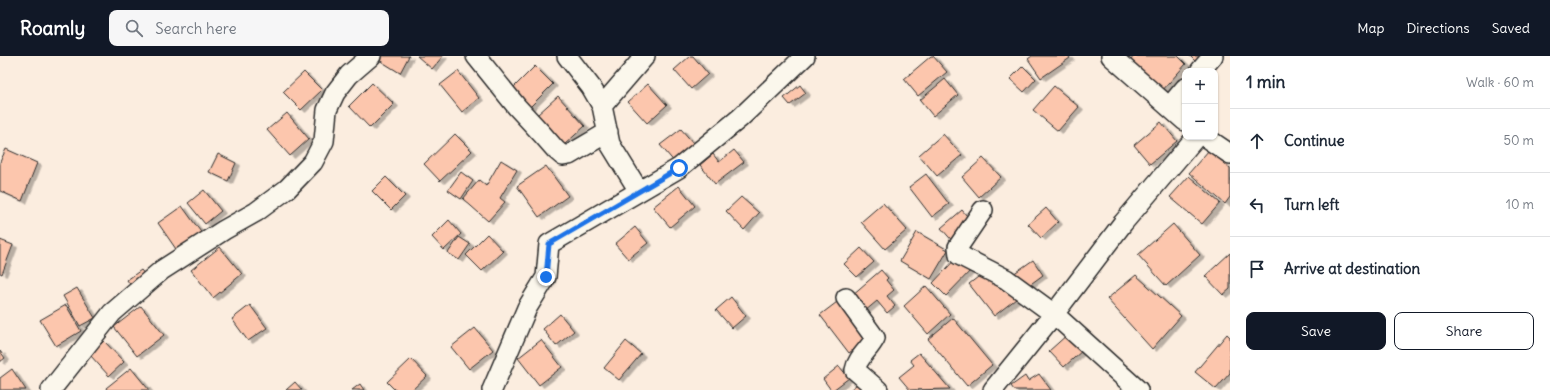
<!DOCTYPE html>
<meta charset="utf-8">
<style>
:root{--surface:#fff;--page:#f6f6f7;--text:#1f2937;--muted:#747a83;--line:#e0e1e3;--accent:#111827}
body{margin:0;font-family:Delius,sans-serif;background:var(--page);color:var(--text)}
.controls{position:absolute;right:12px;top:12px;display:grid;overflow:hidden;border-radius:8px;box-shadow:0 1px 3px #0004}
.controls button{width:36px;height:36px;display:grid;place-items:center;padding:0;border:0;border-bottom:1px solid var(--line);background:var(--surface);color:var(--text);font:20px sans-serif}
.stop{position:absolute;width:12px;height:12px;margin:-9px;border:3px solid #1a73e8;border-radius:50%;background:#fff}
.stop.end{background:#1a73e8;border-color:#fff;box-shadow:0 1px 4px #0008}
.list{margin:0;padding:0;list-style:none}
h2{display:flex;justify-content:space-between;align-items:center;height:52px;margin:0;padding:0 16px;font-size:17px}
h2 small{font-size:13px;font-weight:400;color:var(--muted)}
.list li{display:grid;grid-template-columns:26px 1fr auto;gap:12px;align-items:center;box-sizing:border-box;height:64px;padding:0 16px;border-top:1px solid var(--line)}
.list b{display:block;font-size:15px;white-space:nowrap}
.list em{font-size:13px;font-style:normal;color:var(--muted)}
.actions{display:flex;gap:8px;padding:12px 16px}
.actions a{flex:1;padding:9px 0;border:1px solid var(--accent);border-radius:8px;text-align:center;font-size:14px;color:var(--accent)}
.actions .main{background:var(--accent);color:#fff}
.icon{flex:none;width:22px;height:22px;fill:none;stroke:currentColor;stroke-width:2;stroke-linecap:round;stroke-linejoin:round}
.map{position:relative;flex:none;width:1230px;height:334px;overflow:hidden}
header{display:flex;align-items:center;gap:24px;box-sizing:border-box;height:56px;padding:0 20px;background:var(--accent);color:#fff}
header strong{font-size:19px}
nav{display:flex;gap:22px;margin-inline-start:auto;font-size:14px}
.search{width:280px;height:36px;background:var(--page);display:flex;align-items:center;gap:10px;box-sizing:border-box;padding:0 14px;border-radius:8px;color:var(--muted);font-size:15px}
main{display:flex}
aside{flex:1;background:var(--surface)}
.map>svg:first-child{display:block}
.building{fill:#fcc6ad;stroke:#2b2b2b;filter:url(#shadow)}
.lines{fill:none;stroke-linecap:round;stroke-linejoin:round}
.street-casing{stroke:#2b2b2b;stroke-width:22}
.street{stroke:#fbf7ec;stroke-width:19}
.route{stroke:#1a73e8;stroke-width:5}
</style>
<header>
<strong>Roamly</strong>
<div class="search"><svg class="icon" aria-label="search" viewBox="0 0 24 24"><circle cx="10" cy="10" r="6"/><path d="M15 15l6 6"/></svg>Search here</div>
<nav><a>Map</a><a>Directions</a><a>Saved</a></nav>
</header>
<main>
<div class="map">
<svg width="1230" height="334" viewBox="0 0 1230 334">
<defs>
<filter id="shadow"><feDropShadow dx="4.5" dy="2.5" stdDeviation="0" flood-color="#0004"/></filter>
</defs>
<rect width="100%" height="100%" fill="#fbeddf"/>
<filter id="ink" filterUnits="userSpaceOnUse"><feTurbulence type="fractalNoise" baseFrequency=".025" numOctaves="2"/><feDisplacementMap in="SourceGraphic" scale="8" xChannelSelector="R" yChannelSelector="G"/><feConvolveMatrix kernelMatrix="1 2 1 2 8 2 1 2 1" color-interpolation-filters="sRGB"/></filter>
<g filter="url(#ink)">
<path class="building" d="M381 0H409L400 17 379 4Z
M417 0H443L432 13Z
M690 0H693L708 18 691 33 674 14Z
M931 0H933L947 16 918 40 904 23Z
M1032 0H1069L1070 2 1041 22 1028 3Z
M1134 0H1178L1186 8 1161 36 1129 6Z
M1190 0H1201L1195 5Z
M535 10 553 28 528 53 510 35Z
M1023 10 1036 23 1024 36 1010 23Z
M458 15 479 42 462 56 440 29Z
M304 16 322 34 301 54 283 36Z
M945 23 958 39 933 60 920 44Z
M372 27 394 48 370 72 349 50Z
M648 28 667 49 647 67 628 46Z
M800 29 806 37 790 49 784 42Z
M1054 30 1079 51 1058 75 1033 54Z
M558 40 585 70 564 89 537 59Z
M287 57 309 83 290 100 267 74Z
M1161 66 1177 85 1150 108 1134 89Z
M681 73 694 88 676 108 660 89Z
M455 78 472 95 440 125 424 108Z
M943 78 962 99 937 120 919 99Z
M6 93 37 107 22 145 0 135V106Z
M734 94 744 106 715 128 700 109 713 98 719 106Z
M1209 94 1230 112V141L1225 148 1189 117Z
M218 98 236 107 228 125 209 116Z
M983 102 1001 121 979 141 962 121Z
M501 104 517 114 500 142 505 146 488 165 463 143 479 124 486 130Z
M546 110 568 140 539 161 517 130Z
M461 116 473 125 461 143 448 134Z
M926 118 949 148 932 161 909 131Z
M1189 120 1220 147 1202 168 1170 141Z
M386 121 405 140 391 154 372 135Z
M679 130 695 150 670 171 653 151Z
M204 134 221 155 205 168 188 147Z
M741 141 759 157 744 174 726 155Z
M883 147 907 174 885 193 861 166Z
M182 150 203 179 178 196 158 167Z
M1046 152 1058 166 1041 182 1028 168Z
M962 154 976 171 955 188 941 172Z
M449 164 461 178 444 194 432 181Z
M1173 168 1200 199 1166 230 1138 199Z
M635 171 648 187 628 203 615 188Z
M917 176 948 194 931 223 900 205Z
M487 178 503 195 482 215 466 199Z
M459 181 470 188 459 204 448 197Z
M0 184 13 189 2 218 0 217Z
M220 191 242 218 213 242 191 214Z
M861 192 874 206 857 221 844 208Z
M1230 197V233L1223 239 1205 220Z
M959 199 973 212 946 240 933 227Z
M1033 204 1043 219 1017 238 1006 223Z
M991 211 1016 243 994 260 969 228Z
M141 214 151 226 136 237 127 224Z
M881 214 888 222 886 224 894 234 887 240 895 250 887 257 877 245 865 255 852 239Z
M1136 219 1181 260 1152 293 1107 243Z
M926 230 950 258 928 278 904 250Z
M77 232 95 262 80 270 63 240Z
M731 241 746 260 732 272 716 254Z
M841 243 870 281 849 297 820 259Z
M66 249 81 275 56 290 40 264Z
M250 249 267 272 248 285 232 263Z
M141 250 164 279 137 300 114 271Z
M560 258 574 275 556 290 543 273Z
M953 262 992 309 967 330 928 283Z
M475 272 493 294 469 313 451 291Z
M1068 278 1083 294 1064 311 1049 295Z
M1227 278 1230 281V317L1216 333 1195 316Z
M541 284 562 311 539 329 518 302Z
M104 285 124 306 109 320 90 299Z
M626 285 641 298 619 324 604 312Z
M0 295 5 302 0 306Z
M919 297 950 333 910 334 899 321 914 309 910 304Z
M411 303 427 320 412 334H395L387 326Z
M839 310 849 322 833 334H831L823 323Z
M131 312 149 334H107L106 332Z
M12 313 26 334H0V322Z
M1039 318 1051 334H1014L1011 330 1025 320 1028 325Z
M863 323 872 334H850Z
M295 326 302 334H286Z
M360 328 364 334H352Z"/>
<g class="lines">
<g class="street-casing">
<path id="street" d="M476 0 517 51 542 78 556 94 563 100 569 99 608 76
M567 0 591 31 602 50 610 88 639 135
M1111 0 1185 65
M1200 15 1213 0
M602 50 645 0
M1169 51 1185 32
M1205 81 1230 98
M983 154 958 191 959 199 1006 223 1054 258 1138 334
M846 242 875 282C869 294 857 302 855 314L878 334
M51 334 112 257 162 214 224 174 256 156 287 133 313 106 324 85 327 54 335 37 349 19 371 0
M492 334 527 252 546 221 549 188 679 112 740 62 805 0
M993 334 1054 258 1123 167 1196 81"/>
</g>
<use href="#street" class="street"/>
</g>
</g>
<g class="lines" filter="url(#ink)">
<path class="route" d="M546 221 549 188 679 112"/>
</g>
</svg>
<div class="controls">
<button>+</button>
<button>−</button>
</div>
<div class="stop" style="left:679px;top:112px"></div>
<div class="stop end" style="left:546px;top:221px"></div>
</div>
<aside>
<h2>1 min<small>Walk · 60 m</small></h2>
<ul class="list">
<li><svg class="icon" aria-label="ahead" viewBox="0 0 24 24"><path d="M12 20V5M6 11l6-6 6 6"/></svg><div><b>Continue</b></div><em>50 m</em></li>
<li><svg class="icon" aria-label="left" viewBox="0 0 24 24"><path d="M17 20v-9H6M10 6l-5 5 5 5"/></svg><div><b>Turn left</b></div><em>10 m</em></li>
<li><svg class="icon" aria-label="arrive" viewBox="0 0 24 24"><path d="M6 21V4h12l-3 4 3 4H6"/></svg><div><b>Arrive at destination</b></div></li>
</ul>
<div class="actions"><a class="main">Save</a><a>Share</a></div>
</aside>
</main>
